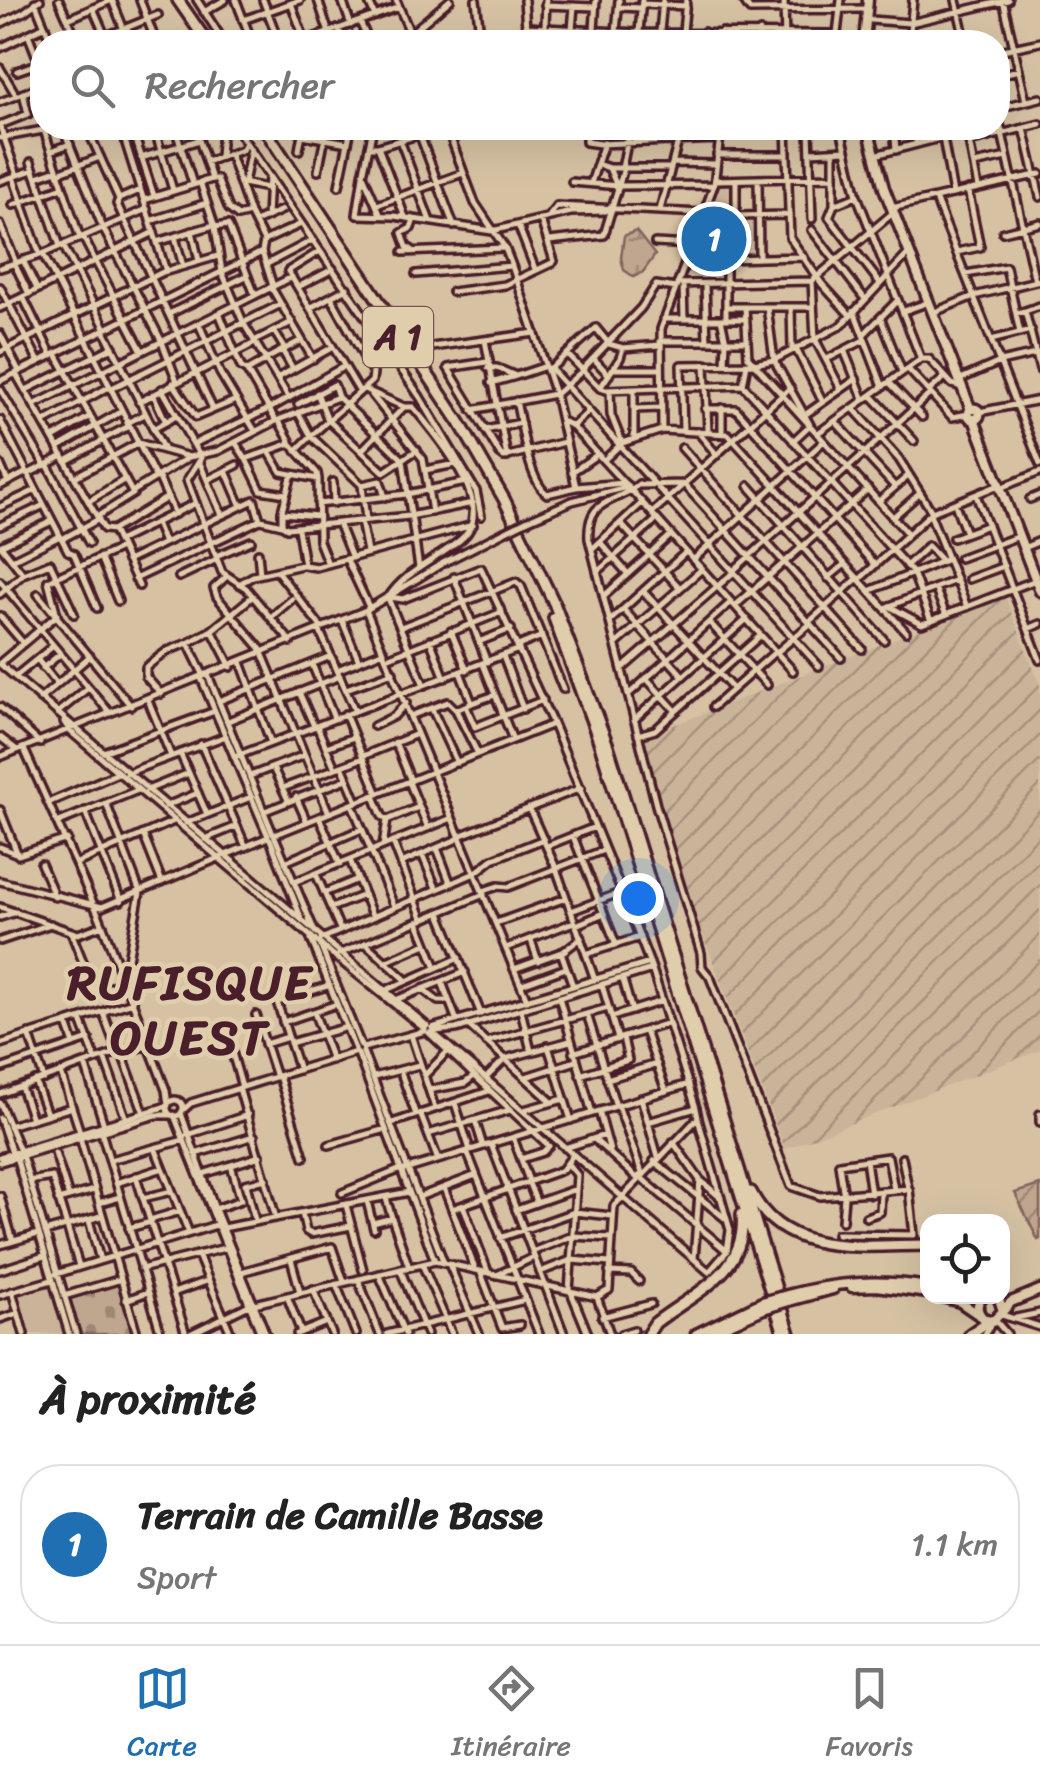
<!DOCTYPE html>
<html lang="fr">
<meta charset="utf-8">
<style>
:root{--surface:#fff;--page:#f2f2f2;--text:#222;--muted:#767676;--line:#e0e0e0;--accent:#1f6fb2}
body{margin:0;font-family:Sriracha,sans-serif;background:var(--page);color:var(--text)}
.controls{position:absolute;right:30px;bottom:30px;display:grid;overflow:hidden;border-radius:20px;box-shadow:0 10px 40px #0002}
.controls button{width:90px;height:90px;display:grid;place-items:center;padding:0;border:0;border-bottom:2px solid var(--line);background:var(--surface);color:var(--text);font:50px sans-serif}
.you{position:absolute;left:638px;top:898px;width:35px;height:35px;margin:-25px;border:8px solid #fff;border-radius:50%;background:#1a73e8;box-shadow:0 0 0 15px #1a73e833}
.badge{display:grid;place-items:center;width:65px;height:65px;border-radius:50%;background:var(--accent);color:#fff;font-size:32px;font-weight:700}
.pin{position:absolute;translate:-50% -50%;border:5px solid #fff;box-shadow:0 2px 10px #0006}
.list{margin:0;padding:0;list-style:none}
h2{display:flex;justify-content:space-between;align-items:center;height:130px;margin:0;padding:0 40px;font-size:42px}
h2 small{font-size:32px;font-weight:400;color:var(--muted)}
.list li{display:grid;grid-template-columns:65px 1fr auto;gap:30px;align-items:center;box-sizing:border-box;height:160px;margin:0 20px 20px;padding:0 20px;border:2px solid var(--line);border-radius:40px}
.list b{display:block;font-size:38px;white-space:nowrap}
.list p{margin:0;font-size:32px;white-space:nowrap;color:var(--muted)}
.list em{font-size:32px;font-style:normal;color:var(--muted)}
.icon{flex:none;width:55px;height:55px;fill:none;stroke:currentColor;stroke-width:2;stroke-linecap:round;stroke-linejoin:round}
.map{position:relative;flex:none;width:1040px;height:1334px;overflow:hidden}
.search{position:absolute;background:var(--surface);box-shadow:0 10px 40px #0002;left:30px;right:30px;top:30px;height:110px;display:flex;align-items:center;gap:25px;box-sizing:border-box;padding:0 35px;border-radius:40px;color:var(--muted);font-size:38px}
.sheet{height:310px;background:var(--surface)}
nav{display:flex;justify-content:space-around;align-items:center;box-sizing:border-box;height:140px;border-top:2px solid var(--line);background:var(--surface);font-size:28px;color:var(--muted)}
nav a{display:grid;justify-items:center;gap:5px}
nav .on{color:var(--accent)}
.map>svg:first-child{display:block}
.built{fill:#cab499}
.industrial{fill:url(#industrial-furrows)}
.wetland{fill:url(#wetland-marsh);stroke:#84635d;stroke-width:2.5}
.cemetery{fill:url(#cemetery-stones);stroke:#84635d;stroke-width:2.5}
.garden{fill:url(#garden-furrows);stroke:#84635d;stroke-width:2.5}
.pitch{fill:#bfa78f;stroke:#84635d;stroke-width:2.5}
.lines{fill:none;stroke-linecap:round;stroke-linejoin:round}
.stream{stroke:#7d5a57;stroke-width:2.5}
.minor-casing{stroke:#4a1f2b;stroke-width:12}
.major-casing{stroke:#4a1f2b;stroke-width:15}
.highway-casing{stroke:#4a1f2b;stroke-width:16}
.minor{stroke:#dfcdab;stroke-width:5}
.major{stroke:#dfcdab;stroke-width:8}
.highway{stroke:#dfcdab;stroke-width:9}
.minor-bridge-casing{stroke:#4a1f2b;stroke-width:12;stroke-linecap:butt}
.major-bridge-casing{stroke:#4a1f2b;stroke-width:15;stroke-linecap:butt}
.minor-bridge{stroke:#dfcdab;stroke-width:5}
.major-bridge{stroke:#dfcdab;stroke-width:8}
.labels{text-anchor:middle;stroke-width:9;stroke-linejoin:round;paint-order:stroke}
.shield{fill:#dfcdab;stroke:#775351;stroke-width:2.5}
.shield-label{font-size:35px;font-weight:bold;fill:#4a1f2b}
.district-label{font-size:48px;font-weight:bold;letter-spacing:2.5px;fill:#4a1f2b;stroke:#dfcdab}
</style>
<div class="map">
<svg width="1040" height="1334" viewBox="0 0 1040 1334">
<defs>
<pattern id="industrial-furrows" width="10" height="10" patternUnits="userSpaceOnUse" patternTransform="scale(2.5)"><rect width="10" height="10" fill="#cab499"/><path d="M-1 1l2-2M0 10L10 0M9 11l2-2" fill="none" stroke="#a6927d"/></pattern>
<pattern id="wetland-marsh" width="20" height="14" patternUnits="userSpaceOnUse" patternTransform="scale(2.5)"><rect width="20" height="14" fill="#bfa78f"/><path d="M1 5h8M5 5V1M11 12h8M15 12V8" fill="none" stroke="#9d8775"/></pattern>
<pattern id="cemetery-stones" width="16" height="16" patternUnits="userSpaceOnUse" patternTransform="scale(2.5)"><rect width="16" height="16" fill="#bfa78f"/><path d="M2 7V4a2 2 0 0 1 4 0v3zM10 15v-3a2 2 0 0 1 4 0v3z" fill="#9d8775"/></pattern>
<pattern id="garden-furrows" width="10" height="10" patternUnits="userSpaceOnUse" patternTransform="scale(2.5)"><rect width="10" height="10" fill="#bfa78f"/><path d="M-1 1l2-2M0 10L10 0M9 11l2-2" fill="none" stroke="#9d8775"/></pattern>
</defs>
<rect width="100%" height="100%" fill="#d6c2a3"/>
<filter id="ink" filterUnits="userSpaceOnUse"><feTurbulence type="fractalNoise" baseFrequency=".01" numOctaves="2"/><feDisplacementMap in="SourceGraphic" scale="20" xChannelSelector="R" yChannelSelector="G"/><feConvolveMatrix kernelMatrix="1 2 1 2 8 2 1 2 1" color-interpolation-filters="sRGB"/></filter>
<g filter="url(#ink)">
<path class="built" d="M732 182 733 219H701L712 202 716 183Z
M48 1285 63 1334H27L17 1294Z"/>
<path class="industrial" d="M1005 596 1040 685V1050L785 1149 700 928 640 738Z"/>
<path class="wetland" d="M636 231 655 255 643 272 634 277 624 270 621 258 624 236Z"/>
<path class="cemetery" d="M119 1283 133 1334H78L67 1298Z"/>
<path class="garden" d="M1040 1185V1239L1038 1240 1015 1193Z"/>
<path class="pitch" d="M702 220H732L734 257H687Z"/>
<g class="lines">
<path class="stream" d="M3 1117 14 1144
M21 1166 53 1273
M55 1279 72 1334"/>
<g class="minor-casing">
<path id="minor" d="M59 0 78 42
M112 0 129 42
M140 0 156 42
M197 0 224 42
M236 0 252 42
M263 0 279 42
M318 0 329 33
M342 0 351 25
M368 0 375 16
M396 0 414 42
M476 0 480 34
M524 0 527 42
M743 0 750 10 867 9
M784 0 785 42
M1003 0 1026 101
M35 2 51 42
M291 3 305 41
M642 4 686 6
M545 5 595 7
M619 7 641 8
M93 8 105 36
M204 12 225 0
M68 19 112 0
M243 20 300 0
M871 20 910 23 1008 0
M360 22 369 42
M0 24 24 12 40 0
M545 26 546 0
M527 27 638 33 837 34
M339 29 344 42
M594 30 596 0
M722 32V42
M760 32V42
M28 34 42 70
M410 34 450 0
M91 42 158 15
M302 42 399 7
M550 42 551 28
M571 42 574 6
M590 42 601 33
M615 42 619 0
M638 42 642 0
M659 42 663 0
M682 42 686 0
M703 42 704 32
M836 42 841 0
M909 42 913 0
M941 42 964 36 956 0
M0 48 45 26
M998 51 1040 42
M0 68 16 95
M17 71 40 63
M998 75 1019 70
M0 102 42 86
M998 108 1040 98
M998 115 1035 281
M0 125 28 114 23 93
M0 126 17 175
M63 128 103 228 162 342 177 381
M87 128 119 199
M121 128 166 271
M132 128 154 196
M154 128 173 190
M175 128 193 184
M195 128 212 179H217L229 209 238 216 250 213
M236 128 420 397 476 491 481 516
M373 128 363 175 380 214
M447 128 475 203 505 248 512 266 555 394 576 487 624 483 629 487
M586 128V142L600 144 719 139
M786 128 790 238 822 284 851 316
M894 128 896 150
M913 128 917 144
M1024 128 1040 197
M746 129 786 132
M786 129 862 128
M809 129 812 219
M841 129 857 196 921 359H929L952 384 962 387
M44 130 80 238
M967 131 978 187
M564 132 565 128
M419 133 454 226
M302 135 348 143
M0 138 54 128
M451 138 486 128
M943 138 953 194
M400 140 430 221
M673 141 674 128
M650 142 651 128
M969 142 1040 124
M369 147H378L441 128
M378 147 405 217
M299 150 303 128
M51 151 70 144
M810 152 846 150
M834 152V205L829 217 880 283
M230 154 250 213 264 241 262 252 273 286
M879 154 974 129
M717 155H787
M220 157 222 128
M141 158 199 140
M31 162 60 246
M206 162 242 150 246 143
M673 163 715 164
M974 164 1007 157
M600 165 609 168H670
M609 168 617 186
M622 168 630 128
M318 171 327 128
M58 173 100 157
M363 175 357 215 394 216 492 231 571 212 606 211 610 207
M13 177 40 255
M37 177 57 170
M758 179 759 258
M716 180 833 177
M736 180V259
M0 181 33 170
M200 182 215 227 222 272 244 324 289 398
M572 182 619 186 714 185
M243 183 267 188
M244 183 251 149
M591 183 604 143
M339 186 351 128
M140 190 119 199 117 204 213 409
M935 198 1040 464
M144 200 212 179
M13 205 63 187
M377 205 463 173
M834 205 857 196
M660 210 678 141
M550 215 557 206 702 213
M736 216 788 215
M267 217 269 176
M150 221 207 203
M255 222 282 210
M0 224 16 263
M518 225 535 269
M215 227 228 225 255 295
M812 230 865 299
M192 231 199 261
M1003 232 1040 223
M83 237 142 351
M175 237 183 266
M264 241 301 224
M549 241 604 235 624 168
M157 242 214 225
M655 243 692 245
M63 245 106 329
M412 250 407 247 402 233 411 228 414 219
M320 251 288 271 358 389
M403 252 505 248
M957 252 980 247 968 190
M43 254 156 478
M726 259V319
M23 260 37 289
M687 260 804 257
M14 263 29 294
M267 264 313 240
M0 268 40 255 147 209
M416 274 512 266
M966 274 1006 267 1020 333
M812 281 815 339 841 389
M677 284 812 281 894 212 896 207 1040 174
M683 284 684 319
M705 284 707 341
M0 287 39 362
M271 287 313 359
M298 287 333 269
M452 292 505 285 552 263 554 261 541 220
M23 297 52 356
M726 307H812
M745 307 748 357 908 534
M767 307 774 360 810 425 793 441
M791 307 792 349
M0 308 154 232
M310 308 347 288
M854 311 883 387
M904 311 929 302
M937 311 974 296 1040 280
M1025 311 1040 306
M171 313 246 276
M1016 313 1025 311 1040 370
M220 315 241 367 247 371 276 421
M664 319H746
M721 319 726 341 725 364
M881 319 902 372
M199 324 220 373 255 431
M104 330 163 448
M274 331 285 349
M0 334 19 371
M863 335 898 300
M485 340 507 457
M991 340 1031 330
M254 341 292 322
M660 341H747
M432 347 535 333
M623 348 660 345
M796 349 823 402
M282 350 293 369
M844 350 864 400
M0 352 163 272 218 256
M56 354 133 494 98 516
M567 354 600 388 606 390 743 385
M266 359 302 340
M594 359 609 375
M827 359 864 340
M487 362 448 368 500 454 504 457 565 442
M705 364 708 431
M747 364 743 385 913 573 931 621
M488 368H497L516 376 546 366
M550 368 819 666
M551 368 596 328 609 344 623 348 620 358 600 388
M612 369H659
M908 369 952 417 969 414
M582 370 641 308 656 285 676 288
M247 371 266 360
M16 374 104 529 113 530 168 497
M279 377 333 347
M963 378 1000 362 1040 353
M0 381 262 252
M889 382 922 417
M173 383 196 417 236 400
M491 383 516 376
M0 389 45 465
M110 389 281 304
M162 389 201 458 187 480 222 572 246 588 291 642
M364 389 404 407H413C436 435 501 508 460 540 436 560 405 571 388 598L424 685
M634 389V438
M26 390 113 347
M610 390 611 415 622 443
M929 391 945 377
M317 393 328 420 384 472 417 450
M153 394 166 422
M372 395 423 459 432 512
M555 395 582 371
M871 395 914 441
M516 401C522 425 528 480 547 494L576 487
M139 402 255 343
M298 404 334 385 338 397 403 460 419 568
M34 405 292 277
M853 408 899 459 932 512
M635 409 661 408
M705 409H736L875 565
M472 410 555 394
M298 412 311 436 372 381 373 373 331 297
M979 412 1040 400
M806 414 856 379
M0 420 68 551 74 554 97 608
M835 421 895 487
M44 422 109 387
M564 422 572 426 624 483
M127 423 145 414
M573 426 589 411
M153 429 176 416
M662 429 661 329 714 185 721 128
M485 430 521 423
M683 430 681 365 754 364 774 360 842 325 908 254
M698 432 717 455
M722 432V408
M818 433 921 359
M53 438 89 417
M102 440 129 426
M235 442 246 459 288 444 290 441 279 421
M290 443 317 473 318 479
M193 444 269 409 341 368
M59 447 122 411
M682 448 862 649
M362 450 404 407
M296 451 311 436 362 485 366 520
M270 453 281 472 318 479 319 541 328 564
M246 459 261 490 286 494
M604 460 622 443 662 430 728 434 906 632
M66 461 102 441
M199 461 222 515
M0 464 8 482
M47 464 89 543
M425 470 456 464
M226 471 241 506
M572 472 598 454
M28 474 63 456
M292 474 282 511V525L287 528 410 516 473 503
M158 476 175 514
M75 477 138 443 189 457
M209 479 237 465
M333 482 334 503
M639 484C616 504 586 497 589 539L656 805 701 953 702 967 710 977 791 1186 820 1196 909 1189 914 1235 837 1234
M362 485 380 481 385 497
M638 485 684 484 841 658
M0 486 27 472
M749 486 884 640
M1005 486 1040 472
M632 491 793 671
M132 492 189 457 218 451 276 421 338 397
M976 495 1040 660
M1030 499 1040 495
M89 501 125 479
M879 501 909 475
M318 504 407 494 466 482
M0 507 36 490
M956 507 966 533
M282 513 318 516
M652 513 790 388
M930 514 967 607
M893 517 920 493
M261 520 282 525
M361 521 367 552
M526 521 572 501 627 487
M156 523 164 543
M338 523 352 558
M620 523 679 587
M0 526 44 505
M298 529 304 565 316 567 473 525
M113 530 139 586
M953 538 988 525
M62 539 99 519
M118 541 196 503
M600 542 628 574
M0 546 52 521
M1028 546 1040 541
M2 547 23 574
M593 548 642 503
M258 553 260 574
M216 556 251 541
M100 557 118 601
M960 558 1019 536
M12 560 60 536
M347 560 369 607
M693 560 824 441
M127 561 254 500 260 520 135 579
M906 566 928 546 942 561
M277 571 321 627
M733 571 930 394
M597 572 657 519
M179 577 217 559
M226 577 214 588 217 597 260 648 329 813
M454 577 487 662
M828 578 845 564
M969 579 1004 566
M859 580 932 512 999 485
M0 581 110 713
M239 584 253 576 302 565
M935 588 946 615
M643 591 733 689
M869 591 948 559
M0 594 23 574 50 563 74 614
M38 594 131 706
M605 595 671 535
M390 597 403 599 481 568 553 724 622 892 652 969 696 1108 698 1118 614 1206 609 1290 597 1297
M735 606 868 489
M889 606 922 624 1036 580
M887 607 956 580
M623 609 683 676
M366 610 527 1000
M0 616 23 643
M271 617 292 599
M342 620 359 661
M611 620 686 552
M709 622 767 685
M809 622 858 578
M401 627 516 582 521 586 563 689
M319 629 355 711
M1028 629 1040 624
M212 630 231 667
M451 631 467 670
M430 640 445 678
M481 641 511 629
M616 644 702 569
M518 646 542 636
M777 652 810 624
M503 656 523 709
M387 658 502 612
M37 659 57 684
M241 662 271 743
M0 663 57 615 48 581 121 548
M0 664 427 1026
M312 664 334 718
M483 664 513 740
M43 668 60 654
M623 668 734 572
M337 670 384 651
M460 672 472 703 495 695
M208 675 273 834
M204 676 188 643 212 630 253 596
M15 677 53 646
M201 678 268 836
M646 678 676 711
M346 689 393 672
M299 692 314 726
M161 694 146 677V667L167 651 188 643
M628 695 731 602
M40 699 90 656
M148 700 171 756
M219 701 331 656
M472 703 466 706 475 727 543 700
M0 707 40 743
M713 707 776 651
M432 709 457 763
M456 710 478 754
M57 713 88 688
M345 714 378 794
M410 716 448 702 456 710 465 706
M634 720 747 619
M228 721 340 676
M64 722 70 731 321 945 425 1029
M317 726 335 768
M374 726 394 716 406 703
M638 735 655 730 761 635
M0 737 17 750
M395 742 411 781
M201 744 246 847
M326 747 354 737
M24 749 99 916 166 1090 168 1105
M103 752 215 711
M180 753 207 814
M363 756 417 734
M0 757 366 610 443 563 504 532
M234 757 519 649
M342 766 357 802
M273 768 288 800
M127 773 226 736
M250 776 302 756
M409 782 428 828
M283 788 363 758
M147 790 189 773
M374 796 382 816 387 820 383 846
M296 797 307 822
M50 802 118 773
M352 804 394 906
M166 806 198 793
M529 808 556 868 595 980
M0 810 18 855 67 839
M85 811 121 901
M265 811 347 779
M319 817 340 864
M387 820 419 807
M59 822 138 790
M186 823 251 797
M143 834 162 882
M274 835 553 724
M459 836 581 788
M573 836 616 944
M275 837 315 932
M205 839 237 826
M270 839 302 920
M393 842 423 920
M547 846 595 827
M0 847 15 853
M437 848 450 882
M422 854 436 888
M350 860 372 915
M285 862 362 829
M77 863 174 821
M401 863 460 838
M41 864 55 897
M316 874 340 929
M0 881 102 907 268 837
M294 882 452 818
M483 891 498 886 508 887 604 850
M324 893 358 879
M0 907 78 934 103 925
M331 908 364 895
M571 911 622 892
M440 913 481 1014
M0 917 16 912
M418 922 436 967
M496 923 566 898
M576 925 604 913
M71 932 95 992 124 982 140 892 106 803
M311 939 355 1049
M321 939 475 873 493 859 544 839
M531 940 538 961
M0 941 51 924
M365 943 406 980
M321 947 361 1046
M506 948 574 922
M561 952 573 986
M339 954 484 894
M586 954 640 937
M385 962 426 944
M514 969 564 951 581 938
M623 980 632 1011
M442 982 457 1021
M522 984 566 968
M602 985 618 1039
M422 989 438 1001H449
M384 991 459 958
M559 997 592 1113
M398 999 465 972
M521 1010 531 1051
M314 1012 332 1060
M103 1013 118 1053
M587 1014 616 1106
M256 1015 276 1077
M612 1017 662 1001
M81 1020 96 1060
M283 1022 337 1004
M67 1024 74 1044
M468 1025 552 1102
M432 1028 650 963
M435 1031 456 1029 652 969
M645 1031 666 1091
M432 1032 709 1272 727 1251 730 1230 698 1119
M429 1033 549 1146
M29 1034 44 1079
M411 1035 435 1108
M229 1042 242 1087
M486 1042 608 1008
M290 1043 347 1027
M0 1044 133 1002
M265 1044 288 1037
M548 1046 571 1120
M363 1048 425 1031
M121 1051 144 1113
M363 1052 444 1263
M573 1053 669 1023
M358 1054 435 1261
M104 1057 126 1119
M85 1064 104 1125
M0 1069 89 1039
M299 1070 277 1002 330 985
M400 1070 416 1115
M61 1073 80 1132
M425 1075 447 1052
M580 1075 628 1060 623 1038
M279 1076 304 1157
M488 1076 505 1059 570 1041
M374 1077 419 1065
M526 1077 576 1061
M607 1079 657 1064
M35 1081 47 1114
M21 1087 32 1119
M239 1088 276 1218
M429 1090 465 1083 474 1076
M0 1094 121 1051 148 1046
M641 1098 658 1157
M167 1108a8 8 0 1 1 16 0a8 8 0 1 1-16 0Z
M0 1103 20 1151
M455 1103 470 1150
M618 1105 642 1173
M524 1110 564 1099
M182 1111 191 1103 356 1052
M599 1111 610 1151
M181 1113 215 1209 266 1334
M420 1113 438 1160
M1040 1114V1122
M174 1115 261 1334
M0 1118 12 1153
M475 1120 483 1146
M648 1122 696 1108
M392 1123 489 1091
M9 1126 72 1107
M101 1131 161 1334
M428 1134 510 1110
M187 1135 248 1115
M513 1137 529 1181
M80 1138 137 1334
M594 1139 637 1178
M673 1142 700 1180 721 1198
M491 1144 564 1334
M329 1145 386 1129
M155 1148 189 1233
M565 1148 605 1135
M467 1151 539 1334
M55 1153 69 1197
M195 1154 254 1136
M22 1155 76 1334
M0 1157 167 1106
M16 1157 69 1334
M902 1158 908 1188
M521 1159 543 1152 549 1146
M110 1160 184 1140
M866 1160 871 1194
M654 1161 726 1219
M0 1162 156 1115H171
M568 1164 577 1175 569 1291
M401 1171 689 1084
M203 1174 260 1156
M136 1176 186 1334
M639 1176 727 1251
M29 1181 52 1177 79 1266
M528 1181 536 1201
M116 1183 163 1168
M245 1184 266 1179
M246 1184 255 1220
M444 1188 475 1269
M342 1193 401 1169
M0 1196 13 1241
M419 1197 476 1175
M143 1198 172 1191
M386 1198 392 1218
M58 1200 94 1190
M367 1201 374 1229
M99 1203 120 1197
M346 1205 363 1270
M463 1205 488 1272
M215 1209 241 1200 231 1165
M452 1209 562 1170 573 1155
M516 1210 576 1189
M302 1213 306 1231 311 1234 351 1226
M866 1217 880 1212 881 1193
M89 1220 100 1260
M150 1220 180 1211
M842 1221 844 1197 839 1164 888 1157 894 1189
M373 1223 392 1218 409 1267
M129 1228 151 1222
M223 1228 409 1192
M45 1232 101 1216
M500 1238 574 1212 612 1216
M0 1245 38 1234
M532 1252 572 1236 611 1238
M198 1255 231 1334
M291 1259 300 1292
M694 1259 700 1180
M422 1264 452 1334
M449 1264 479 1334
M141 1269 225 1248
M400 1269 427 1334
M0 1270 44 1256
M480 1271 502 1328 520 1325
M241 1272 332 1247 344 1282
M540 1272 571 1260 610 1263
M609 1272 631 1273 639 1281
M56 1274 216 1225
M379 1274 405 1334
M497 1275 534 1257
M358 1279 380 1334
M336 1284 356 1334
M313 1289 332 1334
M12 1291 24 1334
M571 1292 588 1334
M173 1293 207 1281
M0 1295 52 1280
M64 1296 118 1280
M287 1296 301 1332
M597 1297 610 1334
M126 1300 148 1292
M254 1304 435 1261 597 1297
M1002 1315 1040 1327
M602 1317 651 1304
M1016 1318 1040 1313
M0 1319 18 1313
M995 1320 1007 1334
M190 1334 249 1305
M297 1334 327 1322
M387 1334 525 1300
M621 1334 634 1330
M985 1334 993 1321"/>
</g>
<g class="major-casing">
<path id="major" d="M864 42 868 0
M868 128 884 188 971 410
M968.5 414a5.5 5.5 0 1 1 11 0a5.5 5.5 0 1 1-11 0Z
M974 419 1040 591
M852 1287 876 1286 928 1293
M787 1295C835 1282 878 1279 928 1287
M939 1296 960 1302 979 1315
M964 1296H982
M983 1296C976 1303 976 1311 983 1318L993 1321 1003 1311 998 1296
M789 1301 833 1289
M1003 1311 1011 1302 1040 1290
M696 1334 762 1302
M707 1334 763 1309"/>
</g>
<g class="highway-casing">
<path id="highway" d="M178 0 207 42
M264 128 460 423 504 499 554 603 608 746 790 1334
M554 618 598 738 784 1334
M751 1192C784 1259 865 1245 928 1245
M648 1334 655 1323C694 1293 748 1272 742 1214
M970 1334 989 1321"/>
</g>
<use href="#minor" class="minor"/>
<use href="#major" class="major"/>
<use href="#highway" class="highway"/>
<g class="minor-bridge-casing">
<path id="minor-bridge" d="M504 532 526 521"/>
</g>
<g class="major-bridge-casing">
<path id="major-bridge" d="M762 1302 787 1295
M763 1309 789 1301"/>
</g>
<use href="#minor-bridge" class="minor-bridge"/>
<use href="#major-bridge" class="major-bridge"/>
</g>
</g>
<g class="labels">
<rect class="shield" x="363" y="307" width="70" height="60" rx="8"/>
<g class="shield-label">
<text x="398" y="349">A 1</text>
</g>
<g class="district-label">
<text x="190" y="999">RUFISQUE<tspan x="190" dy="55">OUEST</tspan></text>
</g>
</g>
</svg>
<div class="controls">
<button><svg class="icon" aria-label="locate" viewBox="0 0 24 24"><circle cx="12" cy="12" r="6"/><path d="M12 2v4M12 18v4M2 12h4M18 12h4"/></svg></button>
</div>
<div class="you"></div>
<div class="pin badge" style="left:714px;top:239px">1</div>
<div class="search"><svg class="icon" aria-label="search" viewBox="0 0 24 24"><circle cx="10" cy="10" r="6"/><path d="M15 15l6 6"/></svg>Rechercher</div>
</div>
<section class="sheet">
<h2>À proximité<small></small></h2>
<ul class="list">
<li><span class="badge">1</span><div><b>Terrain de Camille Basse</b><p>Sport</p></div><em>1.1 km</em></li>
</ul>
</section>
<nav>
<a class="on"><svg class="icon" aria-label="map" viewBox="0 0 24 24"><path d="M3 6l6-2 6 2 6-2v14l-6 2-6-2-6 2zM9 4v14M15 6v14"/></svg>Carte</a>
<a><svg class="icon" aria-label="directions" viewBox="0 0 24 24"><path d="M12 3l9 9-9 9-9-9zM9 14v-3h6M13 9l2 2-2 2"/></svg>Itinéraire</a>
<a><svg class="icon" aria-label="saved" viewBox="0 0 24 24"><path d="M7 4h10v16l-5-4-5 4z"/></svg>Favoris</a>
</nav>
